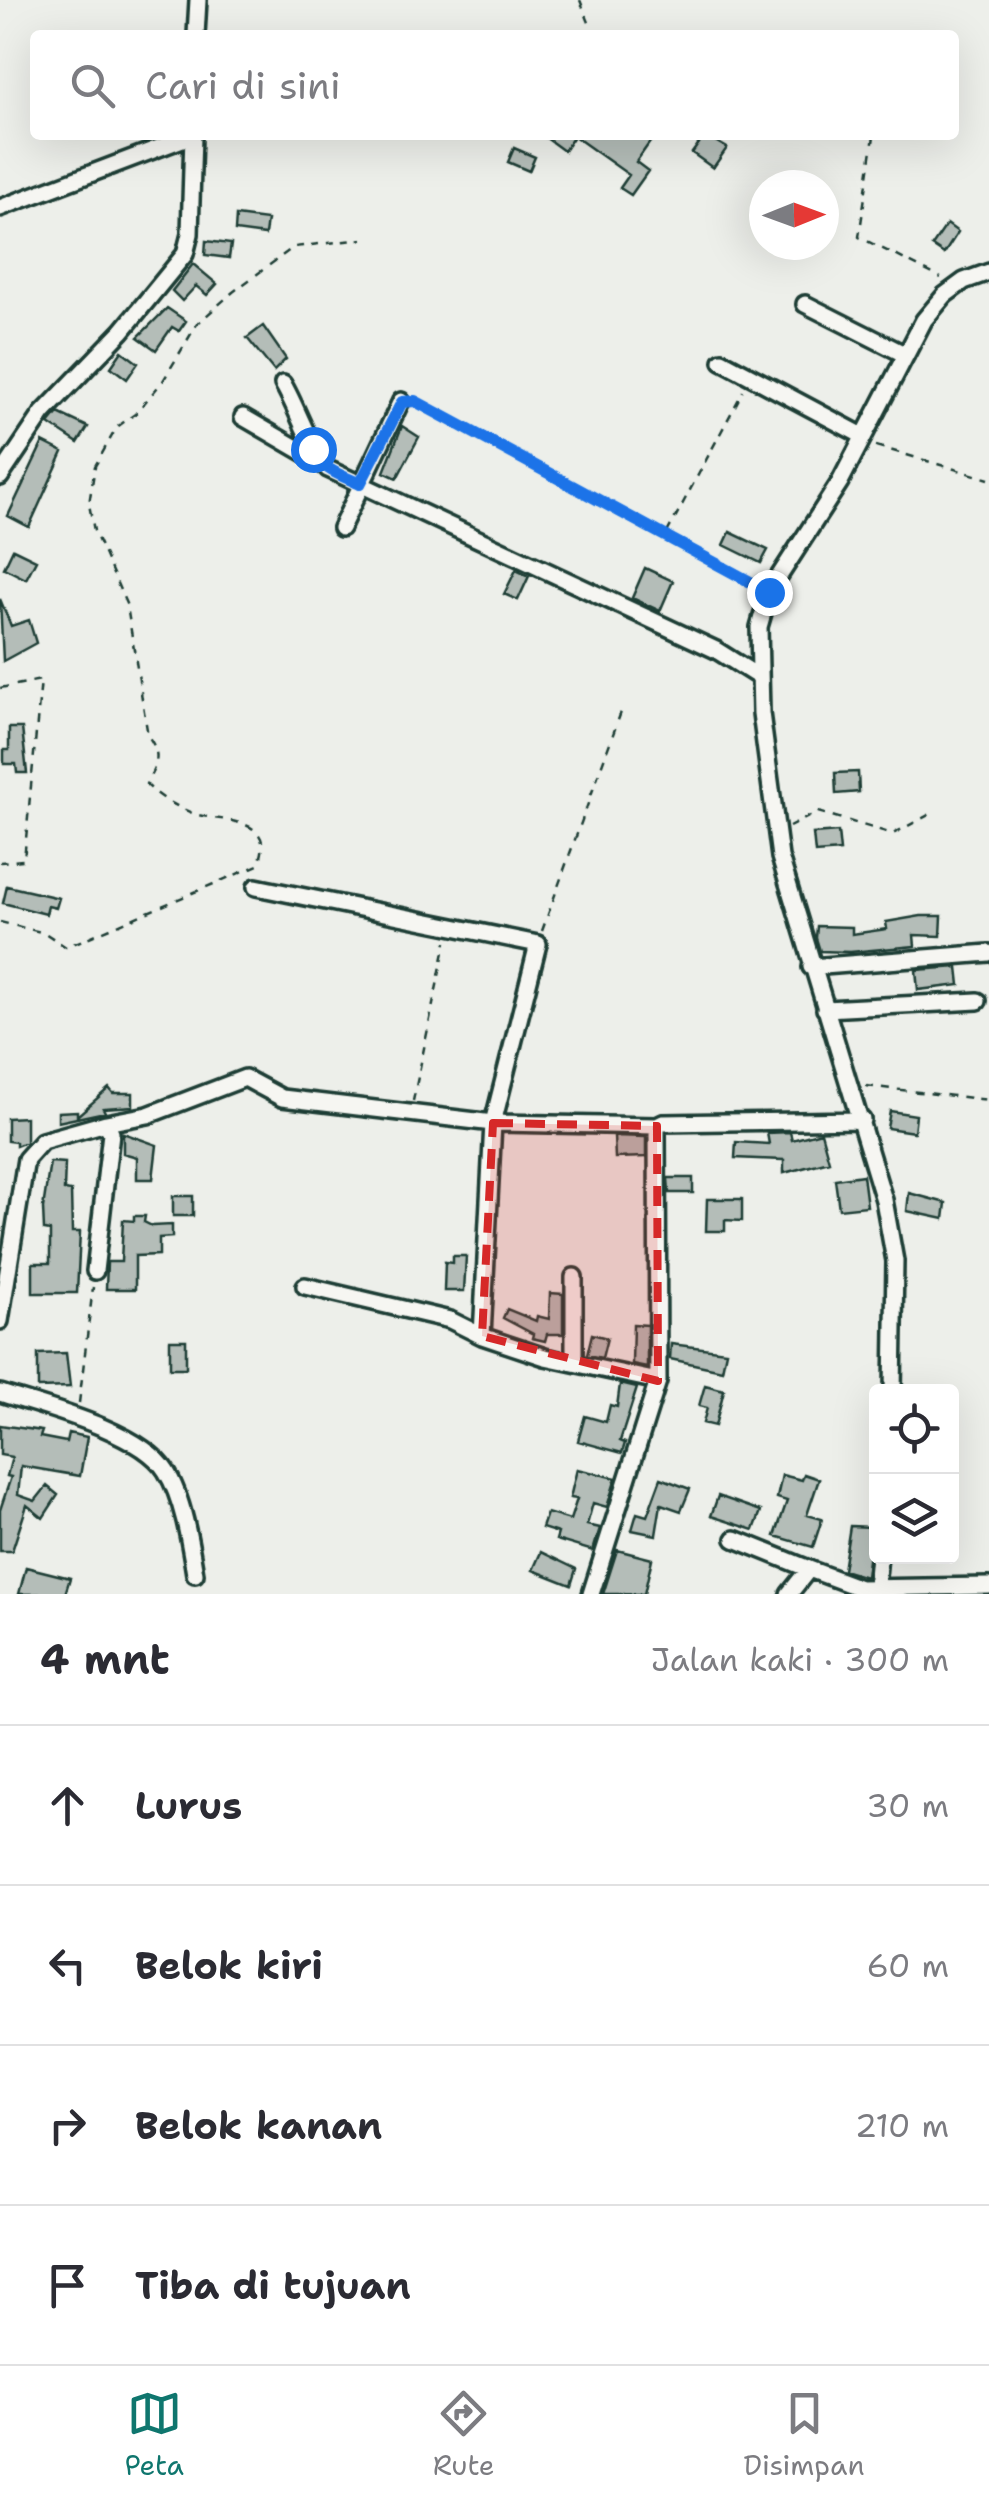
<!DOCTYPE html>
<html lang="id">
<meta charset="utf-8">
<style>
:root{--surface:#fff;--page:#f2f2f3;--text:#2b2b33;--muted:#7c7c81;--line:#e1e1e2;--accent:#0f766e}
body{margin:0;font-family:"Shantell Sans",sans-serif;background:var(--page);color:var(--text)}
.controls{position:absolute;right:30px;bottom:30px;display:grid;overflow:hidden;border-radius:10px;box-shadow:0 10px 40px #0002}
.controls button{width:90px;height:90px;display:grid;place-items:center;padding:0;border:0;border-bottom:2px solid var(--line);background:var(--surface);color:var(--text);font:50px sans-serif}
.compass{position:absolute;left:749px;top:170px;width:90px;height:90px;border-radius:50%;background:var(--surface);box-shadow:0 10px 40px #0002;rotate:89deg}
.stop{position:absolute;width:30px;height:30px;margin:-22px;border:8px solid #1a73e8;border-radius:50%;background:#fff}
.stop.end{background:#1a73e8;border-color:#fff;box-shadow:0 2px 10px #0008}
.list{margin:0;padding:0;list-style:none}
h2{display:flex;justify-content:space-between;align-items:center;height:130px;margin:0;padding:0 40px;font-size:42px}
h2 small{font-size:32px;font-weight:400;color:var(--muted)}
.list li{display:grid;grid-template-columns:65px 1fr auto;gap:30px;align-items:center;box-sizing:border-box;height:160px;padding:0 40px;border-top:2px solid var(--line)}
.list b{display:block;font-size:38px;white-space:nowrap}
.list em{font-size:32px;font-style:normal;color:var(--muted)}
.icon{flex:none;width:55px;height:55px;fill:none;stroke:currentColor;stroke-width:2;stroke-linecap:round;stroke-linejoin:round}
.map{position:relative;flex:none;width:989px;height:1594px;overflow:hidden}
.search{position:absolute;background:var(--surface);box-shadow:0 10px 40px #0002;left:30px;right:30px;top:30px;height:110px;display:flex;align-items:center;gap:25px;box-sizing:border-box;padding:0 35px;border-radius:10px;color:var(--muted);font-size:38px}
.sheet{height:770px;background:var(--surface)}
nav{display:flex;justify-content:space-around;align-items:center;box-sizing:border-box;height:140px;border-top:2px solid var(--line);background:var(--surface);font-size:28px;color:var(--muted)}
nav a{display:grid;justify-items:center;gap:5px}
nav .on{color:var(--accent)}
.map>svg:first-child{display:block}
.building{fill:#b4bdb8;stroke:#1f3d34;stroke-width:2.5}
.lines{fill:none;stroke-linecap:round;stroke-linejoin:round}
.minor-casing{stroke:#1f3d34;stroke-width:22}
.path{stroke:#1f3d34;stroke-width:2.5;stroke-dasharray:8 8;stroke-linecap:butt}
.minor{stroke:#f6f6f2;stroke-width:15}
.route{stroke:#1a73e8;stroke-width:12}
.marked{fill:#d62828;fill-opacity:0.2;stroke:#d62828;stroke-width:8;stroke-dasharray:20 12;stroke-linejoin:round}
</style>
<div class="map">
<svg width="989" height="1594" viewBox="0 0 989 1594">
<rect width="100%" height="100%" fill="#edefea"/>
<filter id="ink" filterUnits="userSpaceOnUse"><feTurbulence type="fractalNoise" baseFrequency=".01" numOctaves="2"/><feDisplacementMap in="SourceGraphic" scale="20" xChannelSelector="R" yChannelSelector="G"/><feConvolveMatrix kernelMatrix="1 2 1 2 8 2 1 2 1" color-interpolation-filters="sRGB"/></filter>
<g filter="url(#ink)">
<path class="building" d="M542 135H655L636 162 648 171 631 195 620 188 629 175 574 136 564 151Z
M705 135 727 148 713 168 692 153Z
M514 148 535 157 529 171 508 162Z
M236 216 267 220 265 235 235 231Z
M947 224 958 232 944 254 932 246Z
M206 241 231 244 229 258 205 255Z
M193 264 217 284 207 295 196 286 182 301 172 291Z
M167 308 186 321 179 331 172 327 156 350 138 337Z
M263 326 286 359 274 371 247 338Z
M122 351 138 363 127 379 111 367Z
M58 413 88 427 78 443 49 424Z
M402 426 419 437 397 478 384 472Z
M43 442 63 452 29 527 8 516Z
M730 532 768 550 761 563 724 545Z
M13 549 36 560 26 579 4 568Z
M645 568 673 581 660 611 632 598Z
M516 570 529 576 518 600 504 594Z
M0 599 11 626 29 620 36 643 3 661Z
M9 728H22L27 773H17L16 764H4V750H9Z
M858 772 859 792 836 794 835 773Z
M838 832 840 851 815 853 813 834Z
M7 886 59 898 56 908 48 906 46 914 3 903Z
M921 916H942L941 936 914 935 915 946 850 952 820 951 816 938 817 926 852 927V934L887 929 886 922Z
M958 967 960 985 918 990 916 970Z
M109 1088 113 1093H133V1106L103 1108 105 1112 58 1122V1112L77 1111V1116Z
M890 1111 916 1115 914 1132 887 1128Z
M26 1117V1142L16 1146V1142L7 1141V1118Z
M790 1132 792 1140 821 1132 829 1161 784 1173V1160L735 1158 736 1142 769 1144 767 1133Z
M123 1133 157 1145 153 1179H137V1157L123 1153Z
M614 1136 646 1137V1157L615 1158Z
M50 1162 65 1163 64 1190 71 1191 72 1232H80L77 1293H33V1263H50V1231L44 1230 43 1208Z
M863 1175 867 1206 839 1209 835 1179Z
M668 1178H693V1193H669Z
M909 1193 946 1203 944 1219 907 1211Z
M173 1196H193V1216H173Z
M707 1199H742V1221L725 1220V1231H706Z
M134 1216H145L144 1222 152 1226 172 1225V1237L159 1238V1255L135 1256V1289H106L107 1262H121L123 1220 134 1221Z
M453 1256H466L464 1291H444L445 1262 453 1263Z
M550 1293 563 1294V1334H547L545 1341 532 1338 533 1334 503 1318 507 1309 536 1321 537 1316 549 1319Z
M633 1324 647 1325V1367L632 1364Z
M592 1334 607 1338 602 1358 587 1355Z
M170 1340H186V1368H170Z
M671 1344 726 1351 722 1370 670 1359Z
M66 1353 70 1387 38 1388V1354Z
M620 1384 637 1388 620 1441 625 1443 622 1453 578 1441 585 1416 606 1422 610 1405 617 1407Z
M705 1385 724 1390 715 1426 703 1423 707 1408 699 1406Z
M0 1425 42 1431 40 1437 66 1442 68 1433 87 1437 80 1476 21 1466 18 1495 35 1501 47 1486 58 1495 43 1518 27 1505 12 1551H0V1510L11 1477 7 1476 12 1457 0 1455Z
M577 1469 616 1478 607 1507 593 1503 587 1525 600 1528 593 1551 556 1540 558 1533 542 1528 547 1513 570 1520 577 1499 570 1498Z
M804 1474 819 1479 807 1515 822 1519 813 1547 775 1536 787 1501 777 1498 782 1475 802 1480Z
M661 1478 690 1489 681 1511 661 1504 656 1535 632 1530 637 1513 647 1516Z
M718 1496 761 1511 754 1530 711 1516Z
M850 1526 872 1527 866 1577 843 1570Z
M617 1550 652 1559 644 1594H603Z
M541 1552 576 1569 571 1585 533 1570Z
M26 1567 70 1578 65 1594H19Z"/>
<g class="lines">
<g class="minor-casing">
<path id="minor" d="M196 35 198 0
M0 208 193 135
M805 304 906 355
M722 361 863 436
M283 384C296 405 314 458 328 469L716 650 759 677
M243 417 317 460
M0 477 43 413 122 331 185 254 190 234 193 135
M341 528 401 401
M256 887 538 944 493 1123 657 1126 663 1123 862 1120
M811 967 989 953
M825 1009 978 1001
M106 1123 148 1115 245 1078 282 1098 493 1123 482 1336
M574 1277V1362
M305 1286 450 1320 482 1336 545 1357 658 1381
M0 1321 26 1159 42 1141 106 1123 111 1133 95 1271
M893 1392 895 1261 884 1200 780 857 761 713 759 627 769 592 840 482 924 320 945 295 964 281 989 272
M0 1393C44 1407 141 1431 166 1471 183 1498 190 1543 195 1574
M735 1539 809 1569
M876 1587 879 1556
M591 1594 658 1381 657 1126
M789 1594 809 1569 860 1588 989 1586"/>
</g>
<path class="path" d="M580 0 594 35
M874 136 859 237 941 278
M414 401 755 584
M876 446 989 479
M667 533 743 391
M0 688 41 680 24 860 0 862
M789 827 818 812 893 834 934 812
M0 922 45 933 66 947 258 865C280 814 215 823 192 813 174 805 160 798 146 784 157 764 162 755 148 736L127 606 94 531 89 504 95 466 117 427 135 414 163 381 197 324 233 292 294 247 363 239
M542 931 621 712
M866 1086 989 1100
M413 1101 446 942
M79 1403 93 1287"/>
<use href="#minor" class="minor"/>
</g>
</g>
<g class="lines" filter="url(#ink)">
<path class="route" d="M313 449C320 469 341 475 360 484L402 402 415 401 769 592"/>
</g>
<path class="marked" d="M493 1123 657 1126 658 1381 482 1336Z"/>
</svg>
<div class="controls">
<button><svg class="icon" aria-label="locate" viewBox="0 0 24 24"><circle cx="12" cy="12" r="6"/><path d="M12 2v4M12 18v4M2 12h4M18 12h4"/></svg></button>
<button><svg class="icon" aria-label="layers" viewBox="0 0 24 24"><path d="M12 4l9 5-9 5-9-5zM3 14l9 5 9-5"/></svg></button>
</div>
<svg class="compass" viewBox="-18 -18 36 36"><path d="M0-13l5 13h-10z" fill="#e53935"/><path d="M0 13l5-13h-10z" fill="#7c7c81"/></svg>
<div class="stop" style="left:313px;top:449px"></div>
<div class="stop end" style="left:769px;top:592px"></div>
<div class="search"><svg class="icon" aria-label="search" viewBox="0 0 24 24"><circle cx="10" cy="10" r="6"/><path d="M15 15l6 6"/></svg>Cari di sini</div>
</div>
<section class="sheet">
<h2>4 mnt<small>Jalan kaki · 300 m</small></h2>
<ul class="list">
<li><svg class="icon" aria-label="ahead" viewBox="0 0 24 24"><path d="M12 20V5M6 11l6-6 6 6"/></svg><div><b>Lurus</b></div><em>30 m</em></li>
<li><svg class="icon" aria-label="left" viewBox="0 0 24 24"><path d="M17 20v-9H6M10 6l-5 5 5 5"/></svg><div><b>Belok kiri</b></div><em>60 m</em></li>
<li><svg class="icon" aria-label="right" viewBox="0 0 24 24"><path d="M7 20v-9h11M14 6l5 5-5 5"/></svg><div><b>Belok kanan</b></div><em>210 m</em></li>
<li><svg class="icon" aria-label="arrive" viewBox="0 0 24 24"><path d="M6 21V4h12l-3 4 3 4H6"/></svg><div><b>Tiba di tujuan</b></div></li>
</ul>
</section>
<nav>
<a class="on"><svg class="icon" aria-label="map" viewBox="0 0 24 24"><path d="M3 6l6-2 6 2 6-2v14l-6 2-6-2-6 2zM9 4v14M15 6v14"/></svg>Peta</a>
<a><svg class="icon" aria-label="directions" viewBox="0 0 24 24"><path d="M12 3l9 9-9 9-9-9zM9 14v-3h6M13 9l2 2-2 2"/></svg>Rute</a>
<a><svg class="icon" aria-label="saved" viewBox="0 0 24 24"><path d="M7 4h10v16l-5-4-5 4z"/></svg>Disimpan</a>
</nav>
